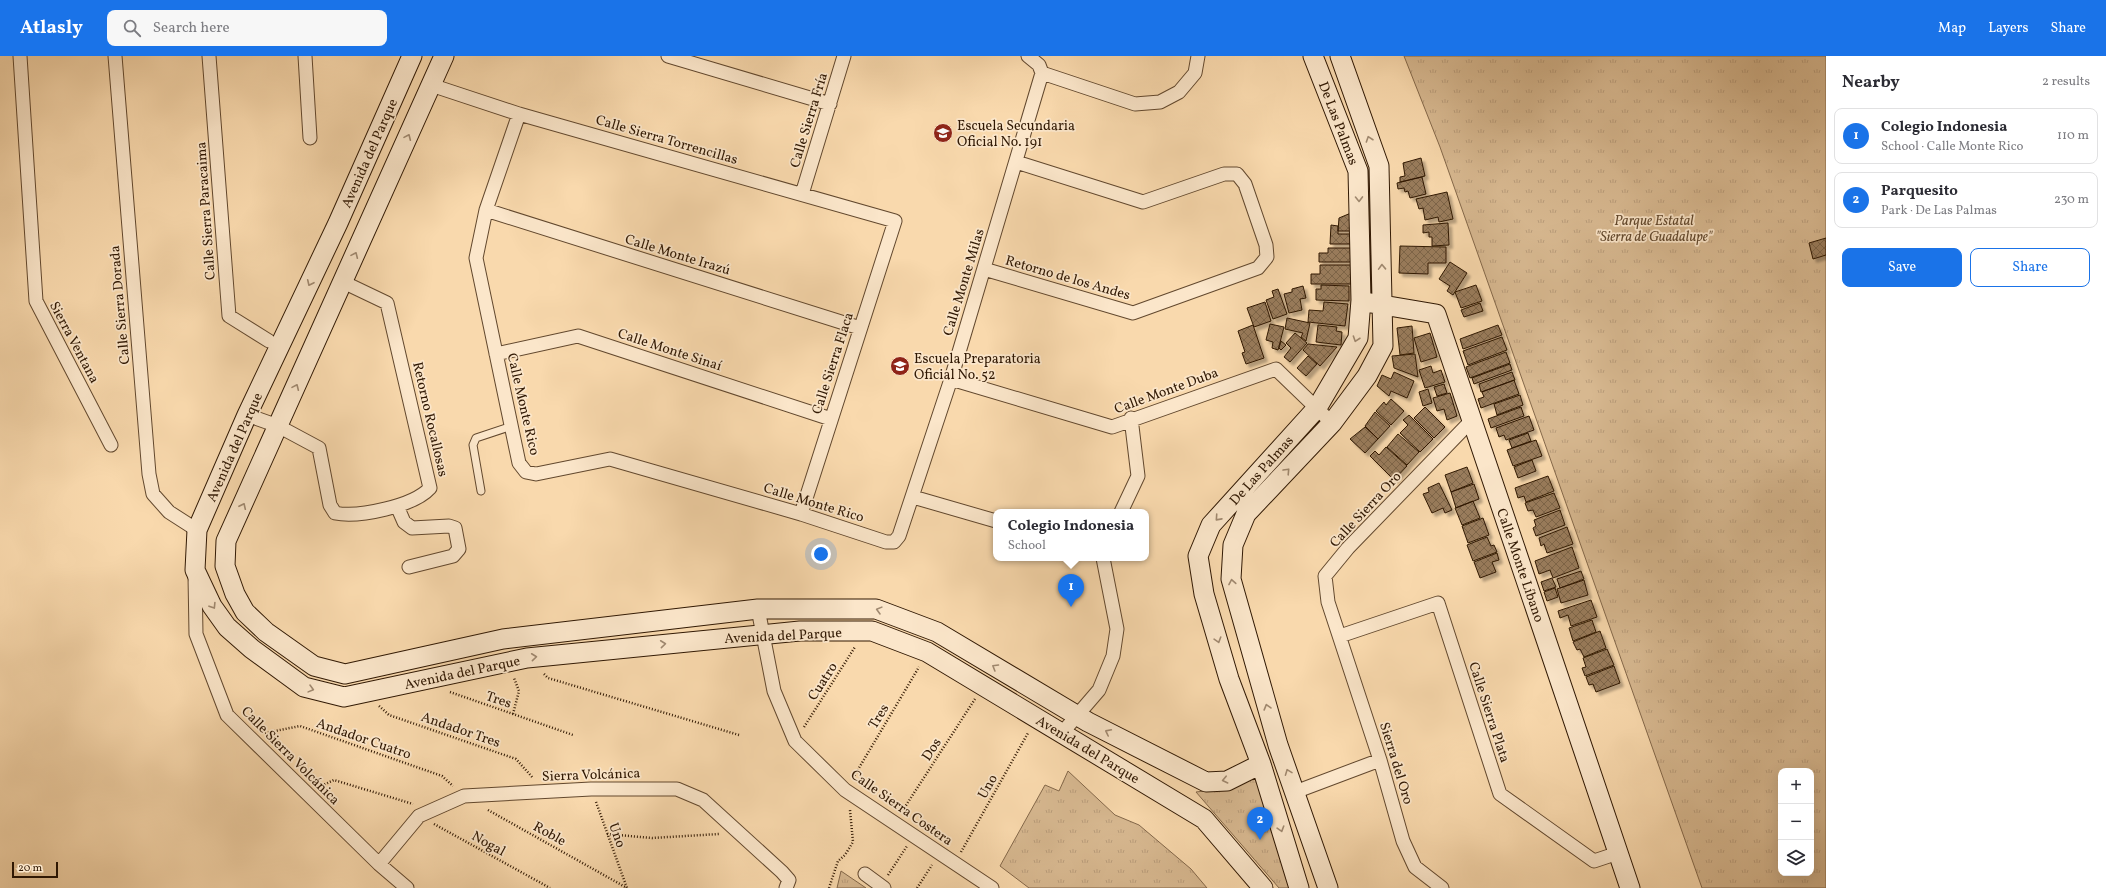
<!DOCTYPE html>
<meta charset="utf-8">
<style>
:root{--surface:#fff;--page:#f7f7f7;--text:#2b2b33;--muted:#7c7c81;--line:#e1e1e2;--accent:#1a73e8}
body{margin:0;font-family:Vollkorn,serif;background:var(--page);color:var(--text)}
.controls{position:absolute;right:12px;bottom:12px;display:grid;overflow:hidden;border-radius:8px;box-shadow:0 4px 16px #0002}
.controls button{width:36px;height:36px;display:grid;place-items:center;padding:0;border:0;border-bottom:1px solid var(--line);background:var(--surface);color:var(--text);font:20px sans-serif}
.scale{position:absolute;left:12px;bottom:10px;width:46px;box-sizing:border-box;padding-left:4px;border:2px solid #301803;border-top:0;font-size:11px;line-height:14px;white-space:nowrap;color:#301803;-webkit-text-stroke:3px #fbe6ca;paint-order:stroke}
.you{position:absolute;left:821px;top:498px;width:14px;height:14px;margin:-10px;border:3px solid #fff;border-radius:50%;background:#1a73e8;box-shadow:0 0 0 6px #1a73e833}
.badge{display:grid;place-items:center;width:26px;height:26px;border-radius:50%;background:var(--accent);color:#fff;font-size:13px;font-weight:700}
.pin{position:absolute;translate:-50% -33px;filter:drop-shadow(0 1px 2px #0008)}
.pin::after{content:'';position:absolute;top:21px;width:14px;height:12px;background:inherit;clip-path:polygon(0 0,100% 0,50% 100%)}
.popup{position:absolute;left:993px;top:453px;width:156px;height:52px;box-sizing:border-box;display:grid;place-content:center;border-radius:8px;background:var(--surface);filter:drop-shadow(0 1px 3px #0005);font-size:13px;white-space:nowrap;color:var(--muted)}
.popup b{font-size:15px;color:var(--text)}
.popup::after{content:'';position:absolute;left:50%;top:100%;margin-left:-8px;border:8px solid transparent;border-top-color:var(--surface)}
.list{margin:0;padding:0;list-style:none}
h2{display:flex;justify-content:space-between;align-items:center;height:52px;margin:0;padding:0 16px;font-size:17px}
h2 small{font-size:13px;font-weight:400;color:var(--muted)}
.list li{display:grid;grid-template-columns:26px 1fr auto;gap:12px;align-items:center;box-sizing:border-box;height:56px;margin:0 8px 8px;padding:0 8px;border:1px solid var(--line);border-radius:8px}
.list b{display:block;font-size:15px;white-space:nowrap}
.list p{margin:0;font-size:13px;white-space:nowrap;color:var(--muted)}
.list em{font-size:13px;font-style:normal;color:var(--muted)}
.actions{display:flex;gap:8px;padding:12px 16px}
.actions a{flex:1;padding:9px 0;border:1px solid var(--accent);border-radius:8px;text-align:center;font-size:14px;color:var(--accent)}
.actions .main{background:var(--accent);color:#fff}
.icon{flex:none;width:22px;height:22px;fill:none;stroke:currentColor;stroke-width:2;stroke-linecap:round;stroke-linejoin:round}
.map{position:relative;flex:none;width:1826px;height:832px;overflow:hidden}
header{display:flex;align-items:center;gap:24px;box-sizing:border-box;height:56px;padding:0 20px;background:var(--accent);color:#fff}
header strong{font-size:19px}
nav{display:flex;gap:22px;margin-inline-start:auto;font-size:14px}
.search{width:280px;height:36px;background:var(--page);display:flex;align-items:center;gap:10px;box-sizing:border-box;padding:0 14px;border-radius:8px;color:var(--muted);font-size:15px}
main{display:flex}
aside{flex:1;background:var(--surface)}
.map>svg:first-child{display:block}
.grass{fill:url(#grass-tufts);stroke:#84684a;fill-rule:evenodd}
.building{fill:url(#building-cross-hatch);stroke:#301803;filter:url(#shadow)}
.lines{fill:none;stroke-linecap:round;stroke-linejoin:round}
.lane-casing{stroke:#62482e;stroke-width:9}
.street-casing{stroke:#62482e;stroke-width:15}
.secondary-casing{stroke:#301803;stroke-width:21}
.path{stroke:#301803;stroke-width:2.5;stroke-dasharray:1 2;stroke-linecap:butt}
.lane{stroke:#fbe6ca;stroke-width:7}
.street{stroke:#fbe6ca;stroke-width:13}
.secondary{stroke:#fbe6ca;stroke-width:19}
.oneway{stroke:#a08970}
.labels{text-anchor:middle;stroke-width:3.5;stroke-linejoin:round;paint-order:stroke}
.street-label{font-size:14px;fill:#301803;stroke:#fbe6ca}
.poi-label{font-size:14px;fill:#301803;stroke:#fbe6ca;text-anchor:start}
.park-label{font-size:14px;font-style:italic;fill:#62482d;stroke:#fbe6ca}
</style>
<header>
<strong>Atlasly</strong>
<div class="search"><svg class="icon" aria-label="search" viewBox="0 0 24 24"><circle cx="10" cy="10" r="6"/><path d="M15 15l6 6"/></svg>Search here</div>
<nav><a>Map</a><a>Layers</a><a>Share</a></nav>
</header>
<main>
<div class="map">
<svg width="1826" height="832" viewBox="0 0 1826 832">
<defs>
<pattern id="grass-tufts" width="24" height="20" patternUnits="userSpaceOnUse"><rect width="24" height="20" fill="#d7b890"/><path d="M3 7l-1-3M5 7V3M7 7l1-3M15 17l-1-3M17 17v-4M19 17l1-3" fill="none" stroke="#b99d7b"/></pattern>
<pattern id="building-cross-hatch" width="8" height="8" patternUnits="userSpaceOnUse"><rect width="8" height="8" fill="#997c5b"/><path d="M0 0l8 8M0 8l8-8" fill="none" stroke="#7d6549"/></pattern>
<filter id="shadow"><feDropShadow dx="3.5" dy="3.5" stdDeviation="1" flood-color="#0004"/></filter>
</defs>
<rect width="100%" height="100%" fill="#f9d9ad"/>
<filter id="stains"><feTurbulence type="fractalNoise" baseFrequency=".005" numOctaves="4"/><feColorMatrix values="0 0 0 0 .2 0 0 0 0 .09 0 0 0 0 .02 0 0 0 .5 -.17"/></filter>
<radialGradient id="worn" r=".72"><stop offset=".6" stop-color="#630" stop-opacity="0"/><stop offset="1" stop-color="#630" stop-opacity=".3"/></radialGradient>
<path class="grass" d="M1404 0H1826V832H1702L1440 91ZM1781 715H1811V817H1781Z
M1261 713 1296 832H1279L1196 736 1230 732Z
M1068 715 1115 759 1139 769 1191 813 1207 832H1029L1000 810 1045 729 1059 735Z
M841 815 866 832H837Z"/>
<path class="building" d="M1421 102 1425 120 1400 126V121L1405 120 1403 107Z
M1422 121 1426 138 1410 142 1408 135 1405 136 1404 132 1398 133 1397 127Z
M1447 136 1453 163 1439 166 1438 161 1425 164 1423 152 1419 153 1416 143Z
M1351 157V175H1338L1339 162Z
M1448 167 1449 189 1432 190V181H1429V176L1423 177V169Z
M1331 169 1338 170V178H1351V188H1330Z
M1826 182V199L1813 203 1809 187Z
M1400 190 1446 191V207H1428V218L1399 217Z
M1328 192H1352V206H1319V197H1328Z
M1450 206 1467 217 1453 239 1447 235 1450 230 1439 223Z
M1320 209H1351V228H1311V218H1320Z
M1321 229 1349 230V245L1316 244V233H1321Z
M1476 229 1482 245 1461 252 1455 236Z
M1303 230 1306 242 1300 243 1302 254 1289 257 1284 238 1292 236V233Z
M1278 233 1287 258 1273 263 1266 244 1274 241 1272 235Z
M1265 246 1271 265 1254 271 1247 252Z
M1324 246 1348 248 1345 270 1308 266 1309 254 1323 255Z
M1480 247 1483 255 1464 261 1461 254Z
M1287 262 1310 267 1306 285 1301 281 1303 277 1285 273Z
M1270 268 1284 271 1278 294 1272 292 1273 286 1266 284Z
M1253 269 1264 302 1246 308 1242 297 1245 296 1238 275Z
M1318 269 1337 271 1336 275 1342 276 1341 289 1316 286Z
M1498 269 1502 279 1463 293 1460 283Z
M1412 270 1414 297 1400 299 1397 272Z
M1295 277 1307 287 1290 306 1284 301 1291 292 1286 287Z
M1430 277 1437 301 1421 306 1414 282Z
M1502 281 1507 294 1468 309 1463 295Z
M1281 285 1286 289 1281 294 1279 292Z
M1308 288 1337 291 1320 310 1303 294Z
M1506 296 1510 307 1470 322 1466 311Z
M1415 298 1418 321 1394 312 1392 300Z
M1308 300 1317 308 1306 320 1297 312Z
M1510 308 1512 314 1474 328 1472 322Z
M1431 310 1433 317 1441 314 1445 326 1425 332 1419 314Z
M1394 316 1414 325 1407 342 1391 335 1389 340 1377 330 1382 319 1391 323Z
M1512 316 1515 324 1481 336 1479 328Z
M1514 324 1519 338 1481 352 1478 343 1484 341 1482 336Z
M1444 328 1447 337 1437 340 1434 331Z
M1428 333 1432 347 1423 350 1419 336Z
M1450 337 1457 360 1447 364 1444 353 1437 355 1433 342Z
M1520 339 1523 349 1497 359 1494 348Z
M1391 343 1404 355 1391 369 1376 355 1384 346 1386 349Z
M1425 351 1445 371 1434 382 1414 362Z
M1521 351 1524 360 1491 372 1488 363Z
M1375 356 1390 370 1378 383 1365 370Z
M1409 359 1433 383 1420 396 1400 377 1408 369 1403 364Z
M1529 360 1534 374 1506 384 1504 379 1499 381 1496 372Z
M1365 371 1378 383 1365 397 1350 383Z
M1528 377 1531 385 1512 392 1509 384Z
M1398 378 1419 396 1407 409 1387 391Z
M1536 384 1542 400 1513 410 1507 394Z
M1386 391 1407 410 1394 424 1370 400 1375 395 1379 399Z
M1532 404 1536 415 1518 422 1514 411Z
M1467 411 1473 427 1451 436 1445 419Z
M1548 420 1554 435 1526 446 1524 440 1518 442 1515 432Z
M1439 427 1452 454 1445 457 1443 452 1432 457 1423 438 1429 436 1428 432Z
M1474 428 1479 443 1456 452 1451 436Z
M1554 437 1560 452 1536 461 1533 454 1528 455 1525 447Z
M1473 445 1480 462 1462 469 1455 452Z
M1560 454 1565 469 1536 480 1533 472 1536 470 1534 464Z
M1483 462 1489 479 1468 487 1462 470Z
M1567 471 1573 488 1547 497 1544 488 1541 490 1539 482Z
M1487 481 1491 490 1494 489 1497 496 1473 505 1467 489Z
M1572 491 1579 512 1553 522 1550 514 1539 518 1535 505Z
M1497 497 1499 504 1492 506 1496 516 1480 522 1474 506Z
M1581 515 1584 523 1560 532 1557 523Z
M1552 522 1556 531 1544 535 1541 526Z
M1584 524 1588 539 1561 547 1557 533Z
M1555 532 1558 541 1547 545 1544 536Z
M1591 544 1597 561 1571 570 1568 559 1560 562 1558 555Z
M1592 564 1596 576 1573 585 1569 572Z
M1600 575 1606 592 1584 601 1580 593 1577 594 1573 586Z
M1607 593 1614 609 1585 620 1582 612 1586 611 1583 602Z
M1614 610 1620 627 1596 636 1593 628 1589 629 1586 621Z"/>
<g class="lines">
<g class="lane-casing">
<path id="lane" d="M481 435 473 389 476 382 512 370"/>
</g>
<g class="street-casing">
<path id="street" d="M20 0 36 245 111 389
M115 0 149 418 153 438 169 456 197 474
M209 0 229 260 269 285
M305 0 310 82
M668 0 830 48
M1042 17 1135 48 1160 46 1179 36 1195 17 1198 0
M431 29 519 58 895 165 801 458
M519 58 486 154 476 202 519 407 526 416 536 418 610 403 801 458 886 486H894L899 480 951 323 1042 17 1039 9 1028 0
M802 138 844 0
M486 154 860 272
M984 213 1133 257 1258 212 1267 201 1266 189 1245 128 1237 118H1224L1143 146 1016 106
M496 298 578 280 831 363
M951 323 1112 371 1276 313 1332 367
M247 359 278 370 319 392 330 449 335 457C358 462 414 450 430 432L387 247 343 226
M913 441 996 465
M397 450 404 466 412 472 449 470 455 472 459 493 453 500 409 511
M1121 456 1138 420 1131 362
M195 520 196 578 227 659 379 808 407 832
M758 553 774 635 795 685 845 734 992 832
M1340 580 1438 547 1500 738 1594 805 1618 797
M1062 677 1099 634 1113 600 1117 573 1103 502
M1295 736 1380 704
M379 808 419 760 464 740 591 733H677L703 744 782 816 789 824 786 832
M865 818 884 832
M1442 832 1415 811 1403 785 1380 704 1328 546 1325 520 1348 492 1472 364"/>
</g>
<g class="secondary-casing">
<path id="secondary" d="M412 0 338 167 247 359 197 474 195 514 212 550 227 571 252 593 304 631 344 641 527 602 800 575H872L927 596 1204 763 1263 832
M444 0 226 485 225 510 235 538 245 556 266 576 314 610 345 618 503 583 758 553H876L937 576 1088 666 1206 726 1227 725 1261 708
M1371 247 1436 258 1630 832
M1299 832 1261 708 1229 623 1204 538 1198 500 1211 469 1317 352 1358 282 1361 244 1358 115 1313 0
M1328 832 1278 689 1231 523 1233 489 1246 458 1332 367 1367 320 1383 290 1379 110 1340 0"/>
</g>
<path class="path" d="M544 618 548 622 739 679
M450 636 573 679
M379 650 389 659 516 703 533 722
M513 658 519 635 514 622
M804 671 855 591
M265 677 300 670 442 720 453 730
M853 722 919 611
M319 731 334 724 413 748
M596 746 627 832
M488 754 627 832
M901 757 975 643
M434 768 550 832
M607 778 652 782 719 778
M961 796 1028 677
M888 819 907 790
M829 832 838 805 845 799 853 786 850 754
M917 832 932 809"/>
<use href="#lane" class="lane"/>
<use href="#street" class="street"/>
<use href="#secondary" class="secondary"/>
</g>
<defs><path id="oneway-chevron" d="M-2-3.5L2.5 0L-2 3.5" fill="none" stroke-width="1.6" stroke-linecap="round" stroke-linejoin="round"/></defs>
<g class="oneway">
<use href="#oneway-chevron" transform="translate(408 81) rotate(-66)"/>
<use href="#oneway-chevron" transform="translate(1369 83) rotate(-109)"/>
<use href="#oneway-chevron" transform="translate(1359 143) rotate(89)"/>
<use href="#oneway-chevron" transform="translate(355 199) rotate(-66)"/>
<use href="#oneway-chevron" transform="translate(1382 211) rotate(-92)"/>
<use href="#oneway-chevron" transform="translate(310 227) rotate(115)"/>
<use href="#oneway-chevron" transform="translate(1356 283) rotate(109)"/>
<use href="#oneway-chevron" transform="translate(296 331) rotate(-66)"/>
<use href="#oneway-chevron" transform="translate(1287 415) rotate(-47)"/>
<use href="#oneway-chevron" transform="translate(243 450) rotate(-65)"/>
<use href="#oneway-chevron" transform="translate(1218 462) rotate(132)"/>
<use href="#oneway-chevron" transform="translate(1232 526) rotate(-100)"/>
<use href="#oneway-chevron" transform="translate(213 550) rotate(58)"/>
<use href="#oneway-chevron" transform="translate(879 554) rotate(-165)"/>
<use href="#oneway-chevron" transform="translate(1218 584) rotate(73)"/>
<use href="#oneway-chevron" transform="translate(663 588) rotate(-6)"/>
<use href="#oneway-chevron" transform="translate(534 601) rotate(-6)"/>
<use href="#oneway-chevron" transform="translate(995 611) rotate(-149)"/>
<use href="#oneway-chevron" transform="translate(311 633) rotate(15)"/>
<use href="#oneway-chevron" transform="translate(1267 651) rotate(-106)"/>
<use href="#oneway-chevron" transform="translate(1108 676) rotate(-153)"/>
<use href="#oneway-chevron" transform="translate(1288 716) rotate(-111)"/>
<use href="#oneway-chevron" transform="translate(1225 724) rotate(167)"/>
<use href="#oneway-chevron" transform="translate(1281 773) rotate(73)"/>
</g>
<defs>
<g id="school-disc" transform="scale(1)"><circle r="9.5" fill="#8f2418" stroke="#fbe6ca"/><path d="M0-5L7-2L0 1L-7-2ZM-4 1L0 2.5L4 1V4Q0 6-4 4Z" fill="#fff"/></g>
</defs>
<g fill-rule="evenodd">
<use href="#school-disc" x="943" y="77"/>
<use href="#school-disc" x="900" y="310"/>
</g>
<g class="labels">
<g class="street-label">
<text transform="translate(808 64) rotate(-73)" y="5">Calle Sierra Fría</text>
<text transform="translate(1339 67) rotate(69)" y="5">De Las Palmas</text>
<text transform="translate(667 83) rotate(16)" y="5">Calle Sierra Torrencillas</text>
<text transform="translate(369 97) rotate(-66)" y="5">Avenida del Parque</text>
<text transform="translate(205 155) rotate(-94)" y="5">Calle Sierra Paracaima</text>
<text transform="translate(678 198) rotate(17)" y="5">Calle Monte Irazú</text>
<text transform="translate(1068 221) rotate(16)" y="5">Retorno de los Andes</text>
<text transform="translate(963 226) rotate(-73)" y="5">Calle Monte Milas</text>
<text transform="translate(119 249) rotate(-95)" y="5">Calle Sierra Dorada</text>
<text transform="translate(75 286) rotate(62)" y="5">Sierra Ventana</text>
<text transform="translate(670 293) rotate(18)" y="5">Calle Monte Sinaí</text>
<text transform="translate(832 307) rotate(-72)" y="5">Calle Sierra Flaca</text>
<text transform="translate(1166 334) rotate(-20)" y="5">Calle Monte Duba</text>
<text transform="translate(524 348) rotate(77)" y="5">Calle Monte Rico</text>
<text transform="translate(431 363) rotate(77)" y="5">Retorno Rocallosas</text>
<text transform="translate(234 391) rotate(-66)" y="5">Avenida del Parque</text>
<text transform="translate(1261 414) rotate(-48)" y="5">De Las Palmas</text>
<text transform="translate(814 446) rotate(17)" y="5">Calle Monte Rico</text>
<text transform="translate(1365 453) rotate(-47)" y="5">Calle Sierra Oro</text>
<text transform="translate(1521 509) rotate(71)" y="5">Calle Monte Líbano</text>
<text transform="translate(783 579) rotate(-3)" y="5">Avenida del Parque</text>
<text transform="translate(462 616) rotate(-12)" y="5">Avenida del Parque</text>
<text transform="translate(822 625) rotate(-57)" y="5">Cuatro</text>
<text transform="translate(499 643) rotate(19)" y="5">Tres</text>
<text transform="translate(1490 656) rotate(72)" y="5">Calle Sierra Plata</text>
<text transform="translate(878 660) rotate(-59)" y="5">Tres</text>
<text transform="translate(461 673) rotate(19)" y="5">Andador Tres</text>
<text transform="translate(364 682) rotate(19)" y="5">Andador Cuatro</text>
<text transform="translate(931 693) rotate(-57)" y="5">Dos</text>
<text transform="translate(1088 693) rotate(31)" y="5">Avenida del Parque</text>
<text transform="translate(291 699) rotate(45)" y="5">Calle Sierra Volcánica</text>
<text transform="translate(1397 707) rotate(73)" y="5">Sierra del Oro</text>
<text transform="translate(591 718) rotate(-2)" y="5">Sierra Volcánica</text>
<text transform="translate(987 730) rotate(-61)" y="5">Uno</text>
<text transform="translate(902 751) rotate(35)" y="5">Calle Sierra Costera</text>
<text transform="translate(550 777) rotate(29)" y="5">Roble</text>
<text transform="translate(618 779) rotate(70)" y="5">Uno</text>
<text transform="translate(489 787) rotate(29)" y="5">Nogal</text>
</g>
<g class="poi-label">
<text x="957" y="74">Escuela Secundaria<tspan x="957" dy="16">Oficial No. 191</tspan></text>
<text x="914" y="307">Escuela Preparatoria<tspan x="914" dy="16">Oficial No. 52</tspan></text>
</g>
<g class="park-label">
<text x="1654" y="169">Parque Estatal<tspan x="1654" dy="16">"Sierra de Guadalupe"</tspan></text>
</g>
</g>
<rect width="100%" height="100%" filter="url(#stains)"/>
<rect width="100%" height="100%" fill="url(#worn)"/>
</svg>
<div class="controls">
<button>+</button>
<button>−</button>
<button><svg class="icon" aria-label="layers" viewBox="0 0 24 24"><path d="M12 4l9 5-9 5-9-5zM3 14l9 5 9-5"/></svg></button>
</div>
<div class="scale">20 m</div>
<div class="you"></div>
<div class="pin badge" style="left:1071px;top:551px">1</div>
<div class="popup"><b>Colegio Indonesia</b>School</div>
<div class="pin badge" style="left:1260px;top:784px">2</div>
</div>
<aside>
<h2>Nearby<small>2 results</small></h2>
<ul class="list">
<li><span class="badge">1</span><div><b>Colegio Indonesia</b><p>School · Calle Monte Rico</p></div><em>110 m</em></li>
<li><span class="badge">2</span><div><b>Parquesito</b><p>Park · De Las Palmas</p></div><em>230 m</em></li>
</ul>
<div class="actions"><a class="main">Save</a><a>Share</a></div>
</aside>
</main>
